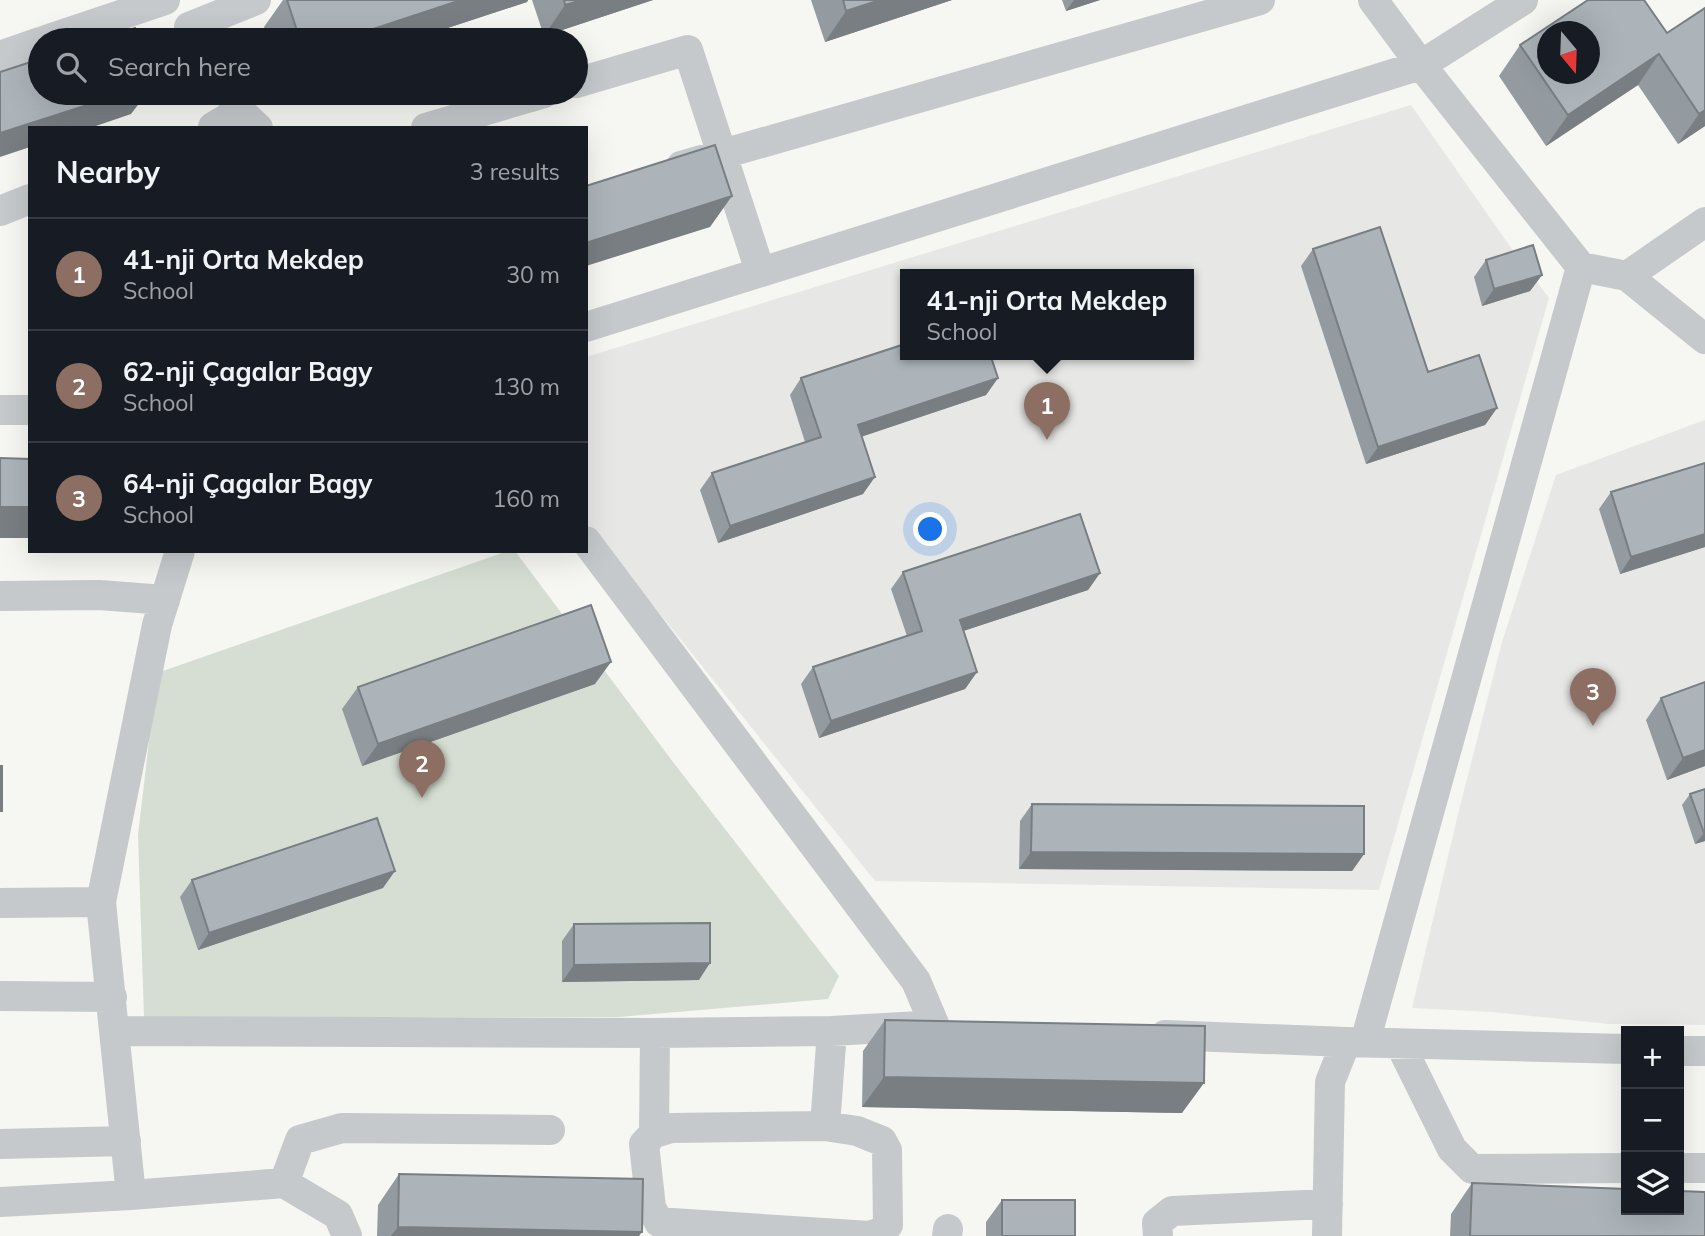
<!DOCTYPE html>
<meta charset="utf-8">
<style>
:root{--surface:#171b24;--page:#242831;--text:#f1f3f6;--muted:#9ea1a6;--line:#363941;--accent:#0f766e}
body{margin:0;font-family:Mulish,sans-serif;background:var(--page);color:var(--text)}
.controls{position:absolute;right:21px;bottom:21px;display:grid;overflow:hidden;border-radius:0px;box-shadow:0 7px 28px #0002}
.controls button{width:63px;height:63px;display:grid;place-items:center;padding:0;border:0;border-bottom:2px solid var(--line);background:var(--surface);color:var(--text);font:35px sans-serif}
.compass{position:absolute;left:1537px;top:21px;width:63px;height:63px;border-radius:50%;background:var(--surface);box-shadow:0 7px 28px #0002;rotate:161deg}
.you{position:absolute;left:931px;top:530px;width:24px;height:24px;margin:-18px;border:5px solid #fff;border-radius:50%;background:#1a73e8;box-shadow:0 0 0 10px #1a73e833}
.badge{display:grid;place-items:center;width:46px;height:46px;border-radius:50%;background:var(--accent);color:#fff;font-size:23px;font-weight:700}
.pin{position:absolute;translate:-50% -58px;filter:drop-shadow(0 2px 4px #0008)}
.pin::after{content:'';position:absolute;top:37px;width:24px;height:21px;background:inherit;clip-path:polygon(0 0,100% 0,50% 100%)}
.popup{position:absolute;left:900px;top:269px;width:294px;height:91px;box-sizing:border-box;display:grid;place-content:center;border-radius:0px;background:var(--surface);filter:drop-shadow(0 2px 5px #0005);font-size:23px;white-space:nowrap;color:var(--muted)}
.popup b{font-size:26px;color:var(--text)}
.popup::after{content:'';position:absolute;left:50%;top:100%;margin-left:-14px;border:14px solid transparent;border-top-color:var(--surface)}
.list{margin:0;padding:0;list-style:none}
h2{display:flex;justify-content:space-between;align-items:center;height:91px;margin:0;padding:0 28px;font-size:30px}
h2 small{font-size:23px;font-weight:400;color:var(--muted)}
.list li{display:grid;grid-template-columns:46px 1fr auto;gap:21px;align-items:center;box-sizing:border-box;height:112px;padding:0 28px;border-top:2px solid var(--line)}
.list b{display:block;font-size:26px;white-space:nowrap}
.list p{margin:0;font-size:23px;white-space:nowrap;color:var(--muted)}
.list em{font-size:23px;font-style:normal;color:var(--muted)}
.icon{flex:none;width:38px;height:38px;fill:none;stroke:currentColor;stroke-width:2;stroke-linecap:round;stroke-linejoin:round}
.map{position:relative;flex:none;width:1705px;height:1236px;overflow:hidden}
.search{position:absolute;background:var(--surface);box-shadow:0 7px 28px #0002;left:28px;top:28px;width:560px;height:77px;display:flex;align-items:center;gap:18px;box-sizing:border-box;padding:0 24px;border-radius:38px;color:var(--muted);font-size:26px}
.panel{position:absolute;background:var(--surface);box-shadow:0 7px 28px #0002;left:28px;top:126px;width:560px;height:427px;border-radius:0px}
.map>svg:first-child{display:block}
.built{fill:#e7e8e6;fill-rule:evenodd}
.green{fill:#d6ded3}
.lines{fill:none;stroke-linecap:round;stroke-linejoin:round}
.minor{stroke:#c5c9cc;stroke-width:30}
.wall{fill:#949ba0}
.shaded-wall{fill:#787e82}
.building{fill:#acb4ba;stroke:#787e82;stroke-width:2;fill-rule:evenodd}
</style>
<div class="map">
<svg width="1705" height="1236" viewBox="0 0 1705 1236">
<rect width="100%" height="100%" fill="#f6f6f2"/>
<path class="built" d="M1411 105 1521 262 1549 298 1379 890 875 881 586 522V357ZM905 274H1189V354H905Z
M1705 420V1025L1609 1024 1493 1012 1412 1008 1459 810 1502 642 1556 475Z"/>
<path class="green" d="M508 551H515L673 762 839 976 828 999 619 1017H144L138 835 157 673Z"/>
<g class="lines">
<path class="minor" d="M1373 0 1421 65 1581 267 1627 276 1705 339
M189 27 256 0
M46 40 165 0
M0 56 40 42
M576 83 688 50 760 271
M229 93 240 111 258 128
M213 128V127L240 111
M426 128 544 93
M681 166 1260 0
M0 211 30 199
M1627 276 1705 222
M586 327 1421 65 1523 0
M0 410H30
M586 541 916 981 935 1026
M0 596 99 595 165 600
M101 902 114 1031 655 1033 832 1031 920 1026
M0 903 101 902 157 625 180 551
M0 996 112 997
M114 1031 131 1195
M1165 1035 1346 1042 1626 1049
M1365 1042 1581 267
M1400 1044 1452 1149 1472 1169 1626 1168
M1679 1051H1705
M825 1126 857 1131 882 1141 887 1150 888 1225 883 1231 870 1236 672 1223 659 1222 651 1208 644 1144 654 1133 671 1128Z
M825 1126 832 1031
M654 1133 655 1033
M0 1144 126 1141
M1679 1168H1705
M284 1183 300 1140 342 1128 550 1130
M0 1202 131 1195 284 1183 338 1215 347 1236
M947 1236 948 1229
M1158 1236 1157 1223 1172 1211 1328 1204
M1327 1236 1330 1082 1346 1042"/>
</g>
<path class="wall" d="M283 0H528L527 2 411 40H268L264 27Z
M532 0H653L544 36Z
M811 0H952L825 42Z
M1062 0H1100L1066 11Z
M1705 8V126L1678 144 1638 85 1546 146 1499 76 1520 45 1667 33Z
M1313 249 1428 372 1497 408 1485 425 1366 464 1301 266Z
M1486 260 1542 275 1530 291 1482 306 1474 277Z
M801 378H998L986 395 862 436 863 494 718 543 700 490 712 473 805 442 790 395Z
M1705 463V547L1620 574 1599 509 1611 492Z
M903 572 1100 573 1088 590 963 631 977 672 965 689 819 738 801 684 813 667 907 636 891 589Z
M1705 682V766L1667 780 1646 720 1661 698Z
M595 684 362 766 342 709 358 687Z
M1705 789V841L1695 844 1682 805 1690 794Z
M1032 804 1364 854 1352 871 1019 869 1020 821Z
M192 880 383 888 198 950 180 897Z
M574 924 699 980 562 982V941Z
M885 1020 1182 1113 862 1107 863 1051Z
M399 1174 639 1236H377L378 1205Z
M1472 1183 1705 1236H1450L1451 1214Z
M1002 1200 1075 1236H986V1222Z"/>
<path class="shaded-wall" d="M461 0H528L527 2 411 40H340Z
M582 0H653L544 36 565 5Z
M880 0H952L825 42 846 11Z
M1074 0H1100L1066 11Z
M1659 54 1638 85 1546 146 1568 115Z
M125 93H147L131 114 90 128H30V147L0 157V133Z
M1705 110V126L1678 144 1699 114Z
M732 196 710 227 586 266V243Z
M1542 275 1530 291 1482 306 1494 289Z
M998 378 986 395 846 442 858 425Z
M1497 408 1485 425 1366 464 1378 447Z
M875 477 863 494 718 543 730 526Z
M0 507H30V538H0Z
M1705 534V547L1620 574 1631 557Z
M1100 573 1088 590 948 636 960 620Z
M611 662 595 684 362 766 378 744Z
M977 672 965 689 819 738 831 721Z
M1705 750V766L1667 780 1683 758Z
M1705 832V841L1695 844 1704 833Z
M1031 852 1364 854 1352 871 1019 869Z
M395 871 383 888 198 950 209 933Z
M710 963 699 980 562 982 574 965Z
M884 1077 1204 1083 1182 1113 862 1107Z
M398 1227 642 1232 639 1236H391Z"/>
<path class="building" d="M287 0H461L340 40H300Z
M564 0H582L565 5Z
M843 0H880L846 11Z
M1588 0H1644L1667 33 1705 8V110L1699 114 1659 54 1568 115 1520 45ZM1548 32H1590V74H1548Z
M135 28 139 40H98Z
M40 59V93H125L0 133V72Z
M715 145 732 196 586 243V186Z
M1380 227 1428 372 1479 355 1497 408 1378 447 1313 249Z
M1533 245 1542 275 1494 289 1486 260Z
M905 344V354H990L998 378 858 425 875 477 730 526 712 473 821 437 801 378Z
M0 458 30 459V507H0Z
M1705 463V534L1631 557 1611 492Z
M1080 514 1100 573 960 620 977 672 831 721 813 667 922 631 903 572Z
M591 605 611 662 378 744 358 687Z
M1705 682V750L1683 758 1661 698Z
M0 766H2V811H0Z
M1705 789V832L1704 833 1690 794Z
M1032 804 1364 806V854L1031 852Z
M377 818 395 871 209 933 192 880Z
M710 923V963L574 965V924Z
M885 1020 1205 1026 1204 1083 884 1077Z
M399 1174 643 1179 642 1232 398 1227Z
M1472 1183 1626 1189V1210H1679V1191L1705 1192V1236H1470Z
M1002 1200H1075V1236H1002Z"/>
</svg>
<div class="controls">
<button>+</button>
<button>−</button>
<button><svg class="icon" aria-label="layers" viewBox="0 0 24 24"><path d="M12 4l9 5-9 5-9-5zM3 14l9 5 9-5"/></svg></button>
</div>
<svg class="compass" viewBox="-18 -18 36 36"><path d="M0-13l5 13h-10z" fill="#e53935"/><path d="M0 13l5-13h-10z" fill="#9ea1a6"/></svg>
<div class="you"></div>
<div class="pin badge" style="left:1047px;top:440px;background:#8d6e63">1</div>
<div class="popup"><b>41-nji Orta Mekdep</b>School</div>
<div class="pin badge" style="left:422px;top:798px;background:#8d6e63">2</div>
<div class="pin badge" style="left:1593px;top:726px;background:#8d6e63">3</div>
<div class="search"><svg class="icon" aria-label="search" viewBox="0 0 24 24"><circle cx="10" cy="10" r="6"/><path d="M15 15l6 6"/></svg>Search here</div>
<section class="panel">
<h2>Nearby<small>3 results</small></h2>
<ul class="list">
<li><span class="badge" style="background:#8d6e63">1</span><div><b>41-nji Orta Mekdep</b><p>School</p></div><em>30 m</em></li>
<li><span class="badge" style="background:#8d6e63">2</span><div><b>62-nji Çagalar Bagy</b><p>School</p></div><em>130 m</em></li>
<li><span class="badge" style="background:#8d6e63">3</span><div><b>64-nji Çagalar Bagy</b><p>School</p></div><em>160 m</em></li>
</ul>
</section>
</div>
